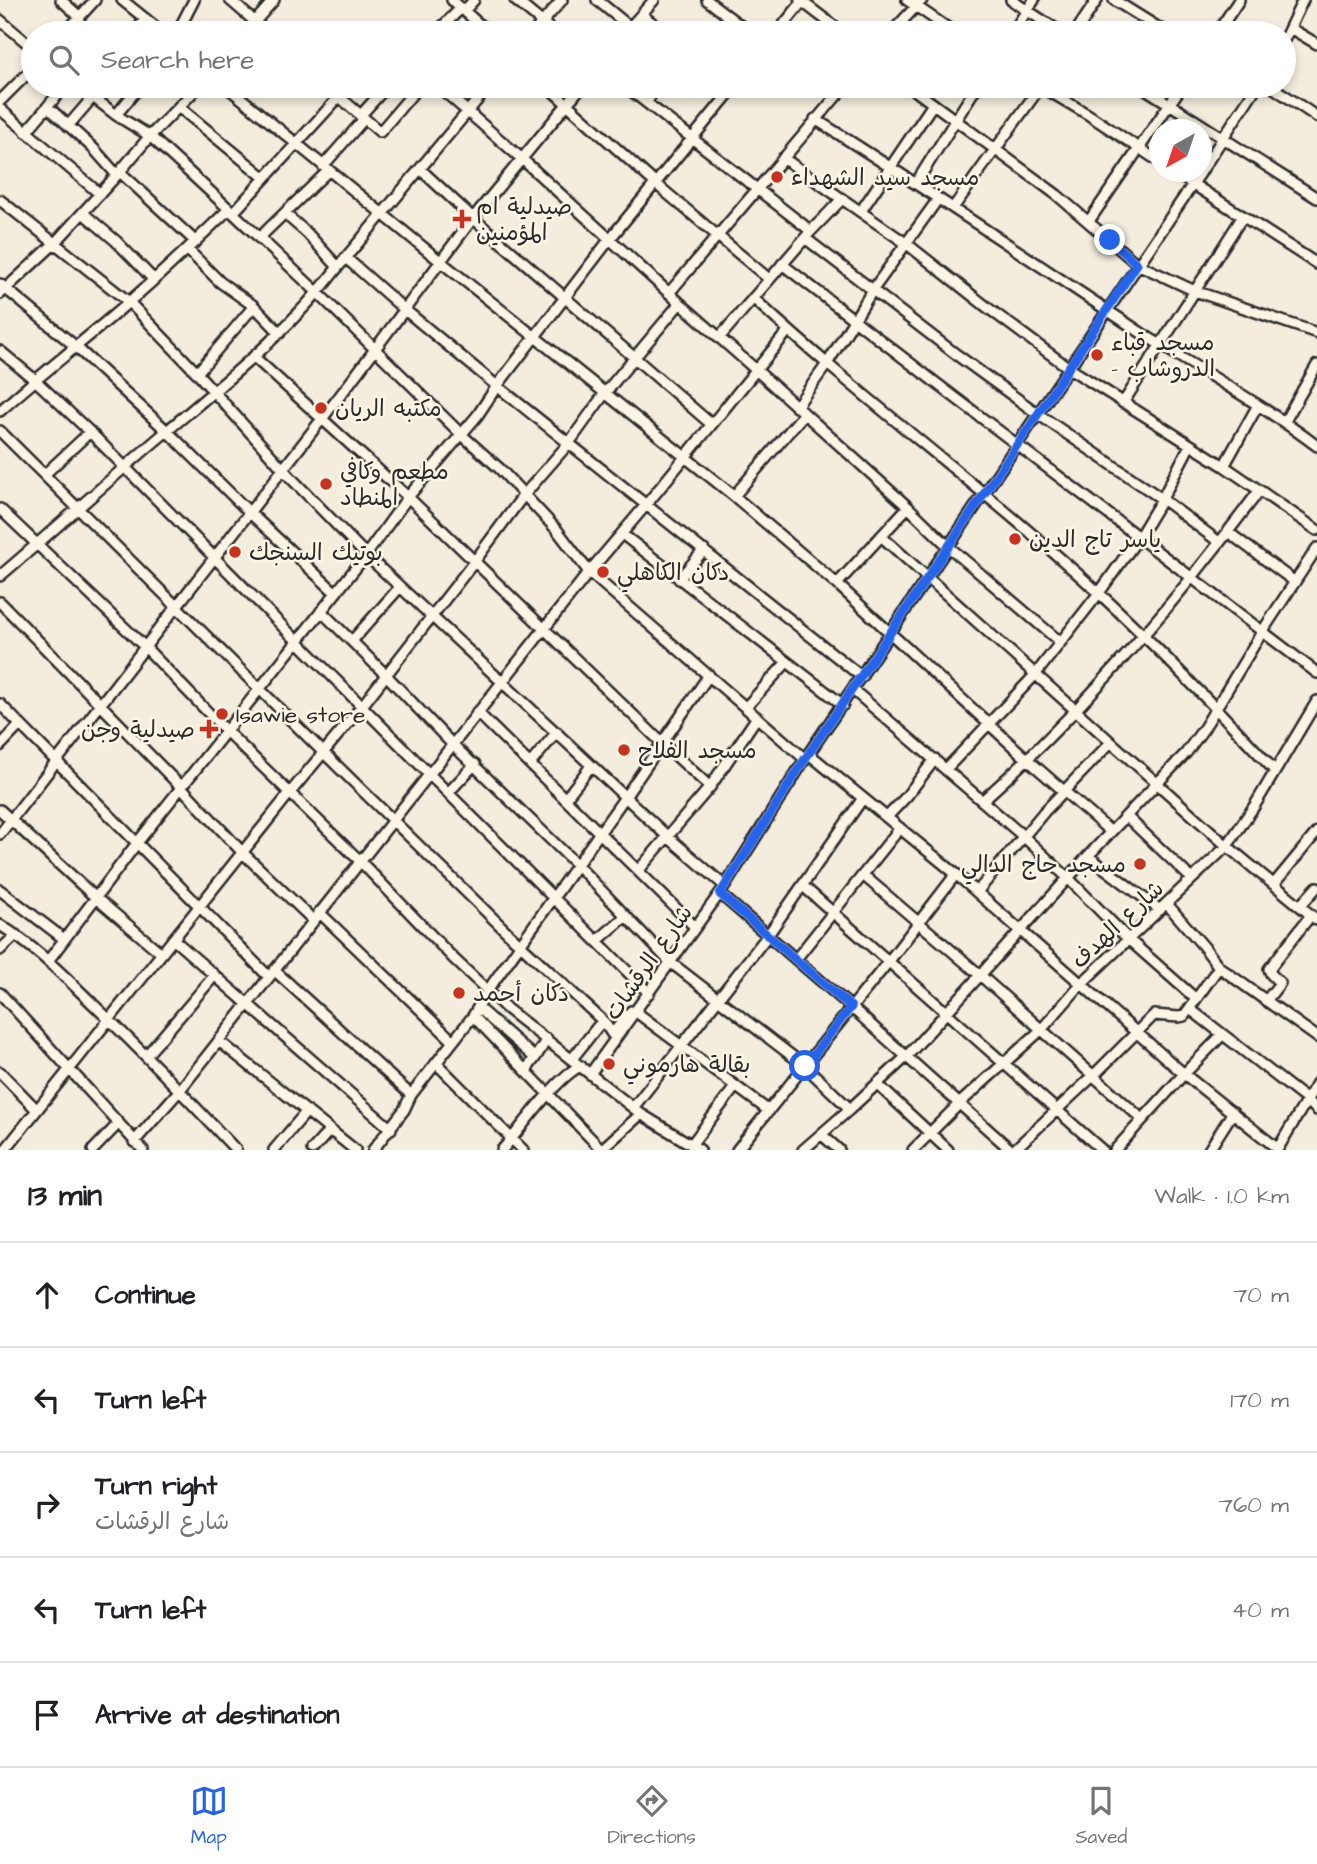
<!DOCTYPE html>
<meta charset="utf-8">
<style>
:root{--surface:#fff;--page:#f6f6f6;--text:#202124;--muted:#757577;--line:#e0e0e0;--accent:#2563eb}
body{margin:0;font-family:"Architects Daughter","Playpen Sans Arabic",sans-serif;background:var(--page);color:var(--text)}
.compass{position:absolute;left:1149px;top:119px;width:63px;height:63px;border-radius:50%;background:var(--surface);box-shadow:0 4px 10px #0003;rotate:220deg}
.stop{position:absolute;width:21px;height:21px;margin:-16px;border:5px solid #2563eb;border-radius:50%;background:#fff}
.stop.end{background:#2563eb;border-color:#fff;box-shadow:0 2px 7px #0008}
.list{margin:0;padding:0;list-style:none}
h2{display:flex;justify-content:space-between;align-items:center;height:91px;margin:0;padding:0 28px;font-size:30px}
h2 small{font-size:23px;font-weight:400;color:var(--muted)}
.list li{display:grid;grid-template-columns:46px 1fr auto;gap:21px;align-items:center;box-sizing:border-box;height:105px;padding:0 28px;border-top:2px solid var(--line)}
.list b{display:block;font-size:26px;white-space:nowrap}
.list p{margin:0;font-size:23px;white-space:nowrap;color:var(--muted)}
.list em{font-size:23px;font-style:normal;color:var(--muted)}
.icon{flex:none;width:38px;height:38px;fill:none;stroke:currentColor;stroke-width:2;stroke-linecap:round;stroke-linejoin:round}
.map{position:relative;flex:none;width:1317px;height:1150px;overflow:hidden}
.search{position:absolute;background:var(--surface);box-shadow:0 4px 10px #0003;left:21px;right:21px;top:21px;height:77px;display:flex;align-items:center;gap:18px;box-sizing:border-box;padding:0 24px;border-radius:38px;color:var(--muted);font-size:26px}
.sheet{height:616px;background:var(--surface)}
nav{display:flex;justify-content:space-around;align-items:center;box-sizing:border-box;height:98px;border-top:2px solid var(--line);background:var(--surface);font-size:19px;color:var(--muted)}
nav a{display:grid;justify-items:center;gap:4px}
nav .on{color:var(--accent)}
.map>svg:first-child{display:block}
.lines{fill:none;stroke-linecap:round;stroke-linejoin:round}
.minor-casing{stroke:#2b2b2b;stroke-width:14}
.minor{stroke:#fcf5e5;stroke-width:9}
.route{stroke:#2563eb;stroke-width:9}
.poi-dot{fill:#c8321e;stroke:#fcf5e5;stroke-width:2.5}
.labels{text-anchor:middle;stroke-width:5;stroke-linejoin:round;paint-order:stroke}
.poi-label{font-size:23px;fill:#2b2b2b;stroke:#fcf5e5;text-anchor:start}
.street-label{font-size:23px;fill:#2b2b2b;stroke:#fcf5e5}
</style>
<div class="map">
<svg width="1317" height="1150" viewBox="0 0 1317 1150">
<rect width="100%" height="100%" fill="#f4edde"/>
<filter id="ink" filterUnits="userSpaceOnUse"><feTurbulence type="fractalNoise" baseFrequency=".0143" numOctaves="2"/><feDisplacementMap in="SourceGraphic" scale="14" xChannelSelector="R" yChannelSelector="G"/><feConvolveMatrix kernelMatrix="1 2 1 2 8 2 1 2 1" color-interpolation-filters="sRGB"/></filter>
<g filter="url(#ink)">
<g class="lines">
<g class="minor-casing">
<path id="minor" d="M61 0 80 17
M122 0 163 33
M230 0 268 33
M452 0 489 33
M515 0 555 33
M597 0 630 27
M707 0 750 33
M800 0 843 33
M907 0 955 33
M1011 0 1062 33
M1114 0 1167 33
M464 11 474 0
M642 15 666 33
M0 20 33 48
M1290 28 1317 44
M65 33 95 0
M134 33 146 19
M177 33 194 0
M245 33 274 0
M436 33 461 8
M533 33 562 0
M625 33 654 0
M777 33 802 2
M891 33 922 0
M1012 33 1034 0
M1075 33 1097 0
M1217 33 1239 0
M1284 40 1303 0
M79 86 116 115 150 136 229 209 318 293 462 435 500 469 557 530 589 572 805 759
M226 86 440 261 734 496 837 584 1028 760 1111 832
M327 86 380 132 419 86
M438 86 522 159 680 303 755 369 908 507 948 546 1060 642
M547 86 656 184 769 279
M625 86 811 231
M909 86 1057 195 1137 264 1195 291 1317 333
M1040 86 1089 115 1160 162
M1141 86 1317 198
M1271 86 1317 117
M0 101 33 68
M647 102 656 86
M48 107 94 149 117 175
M179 107 265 178
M0 109 100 194
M116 115 140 86
M360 116 387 86
M815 119C926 189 1034 262 1143 334 1201 371 1262 404 1317 446
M68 126 92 98
M26 132 65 86
M783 158 907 244 988 308 1069 368 1224 466 1317 530
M323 166 364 119
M420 169 473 218 711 424
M1202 170 1257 86
M120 172 196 242
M1174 172 1317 264
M916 183 977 86
M0 200 129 302 197 373 292 479 366 555 668 837 725 886
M953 208 1041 86
M861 211 933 104
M83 213 116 241 154 280
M233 213 339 97
M285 214 307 233 338 267
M1089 221 1182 86
M259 238 329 170
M805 238 957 355 1038 414 1162 499 1219 542
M188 250 220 282 254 306 280 333
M346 258 405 310 497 386 862 677
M782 264 936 383 1317 673
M0 284 75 346 167 431 250 513 336 593
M669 293 845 86
M0 294 55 243 117 175 150 136 199 86
M753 298C864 401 988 491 1100 594 1161 650 1218 710 1275 771
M719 338 811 231 842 199
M0 351 35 380 90 432 430 775 649 993
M254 357 408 497 662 743 710 787
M197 373 254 306
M1123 403 1243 216
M796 407 827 364 872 291 938 199
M0 411C42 373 88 338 131 300 165 271 197 240 229 209
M1285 421 1317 365
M0 431 323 752 509 934 604 1022
M1224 466 1258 405
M45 474 90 432
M734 496 804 414
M0 509 146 648 226 731 360 861 454 959 507 1009 641 1114 700 1150
M1228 532 1295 582
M622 534 843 705
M881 536 1227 846 1317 920
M0 576C54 530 107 482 161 436 223 383 288 333 338 267L489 86
M679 579 704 550
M837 584 908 507
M0 602 181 787 243 853 313 920
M321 611 386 675 452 744 577 865 670 962 805 1066 850 1109
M352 641 400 587
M853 690 1023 836 1068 878 1128 939 1196 999
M0 704 269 977
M746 707 786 663
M477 712 695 927
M0 746 20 725
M809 754 956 874 1184 1074 1278 1149
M530 764 557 732
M946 769 1035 675 1099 593 1139 537 1162 499 1190 445
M448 793 475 764
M565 799 591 766
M982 801C1086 708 1176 602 1259 491
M0 810 96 898 161 953
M1126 816 1192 879
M887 817 906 797 935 759
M0 834 349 384 473 218 582 86
M1088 856 1160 910
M638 871 710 787 757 717
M863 875 980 975 1142 1119
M1274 884 1317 832
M803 886 1102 1150
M0 890 64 939
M977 892 1044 812 1111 742
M720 894 851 1007 1011 1150
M1167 904 1204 947 1219 967 1317 1037
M1300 906 1317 887
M319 912 453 1041
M0 925C36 947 64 976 94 1005 143 1052 190 1101 236 1150
M173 939 391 1129
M597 941 626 916
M0 950 16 935
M796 959 900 828
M48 961 137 843 366 555 408 497 477 416 497 386 609 240 735 86
M274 970 411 1095
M0 993 143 1150
M1266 1001 1280 983 1271 974 1269 969 1311 915
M478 1008 535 1058
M1190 1009 1307 1100 1317 1110
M636 1012 769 1111
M473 1016 602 1150
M219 1041 355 1150
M146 1056 214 976
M572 1059 598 1026 604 1022 612 1034 631 1011
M437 1064 523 1150
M526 1070 535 1058 547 1039
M0 1072 36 1109
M590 1074 725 886 805 759 1201 172
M877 1084 948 1150
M633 1108 768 935 863 798
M821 1134 839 1150
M134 1142 180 1090 589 572 646 505 788 331
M691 1145 735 1087
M5 1150 289 794 362 706 474 562 523 496 569 443 605 393 680 303
M93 1150 118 1124
M274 1150 307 1111
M312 1150 330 1130
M373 1150 404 1110 411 1095 473 1016 488 990 625 797 709 675
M502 1150C521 1129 557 1076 581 1066
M601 1150 641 1114
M737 1150 889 961 956 874
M803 1150 850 1109 907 1056 1088 856 1186 753 1204 728 1262 632 1317 548
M913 1150 960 1103 1041 1030 1081 984 1227 846 1255 805 1317 701
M1014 1150 1093 1076 1154 1015 1179 1017 1184 1016 1219 967
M1115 1150 1184 1074 1222 1035
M1209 1150 1233 1112
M1277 1150 1317 1083"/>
</g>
<use href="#minor" class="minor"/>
</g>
</g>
<g class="lines" filter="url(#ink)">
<path class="route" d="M805 1066 851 1007 720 894 805 759 1038 414 1137 264 1110 240"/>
</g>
<g class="poi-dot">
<circle cx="777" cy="177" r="7"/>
<path d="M458.5 208.5h7v7h7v7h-7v7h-7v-7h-7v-7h7z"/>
<circle cx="1097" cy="355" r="7"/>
<circle cx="321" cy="408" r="7"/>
<circle cx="326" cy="484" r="7"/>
<circle cx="1015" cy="539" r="7"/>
<circle cx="235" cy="552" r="7"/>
<circle cx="603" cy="572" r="7"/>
<circle cx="222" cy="714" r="7"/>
<path d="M205.5 718.5h7v7h7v7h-7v7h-7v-7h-7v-7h7z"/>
<circle cx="624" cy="750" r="7"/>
<circle cx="1140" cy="864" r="7"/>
<circle cx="459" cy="993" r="7"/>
<circle cx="609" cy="1064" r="7"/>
</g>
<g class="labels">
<g class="poi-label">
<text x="791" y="185">مسجد سيد الشهداء</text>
<text x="476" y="214">صيدلية ام<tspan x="476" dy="26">المؤمنين</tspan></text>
<text x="1111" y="350">مسجد قباء<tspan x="1111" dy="26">- الدروشاب</tspan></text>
<text x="335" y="416">مكتبه الريان</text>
<text x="340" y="479">مطعم وكافي<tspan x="340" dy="26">المنطاد</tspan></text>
<text x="1029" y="547">ياسر تاج الدين</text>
<text x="249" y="560">بوتيك السنجك</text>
<text x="617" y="580">دكان الكاهلي</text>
<text x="236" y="722">Isawie store</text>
<text x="195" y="737" text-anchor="end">صيدلية وجن</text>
<text x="638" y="758">مسجد الفلاح</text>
<text x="1126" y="872" text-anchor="end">مسجد حاج الدالي</text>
<text x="473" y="1001">دكان أحمد</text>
<text x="623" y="1072">بقالة هارموني</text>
</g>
<g class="street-label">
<text transform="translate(1117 924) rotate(-43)" y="8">شارع الهدف</text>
<text transform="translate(648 962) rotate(-55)" y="8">شارع الرقشات</text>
</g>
</g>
</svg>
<svg class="compass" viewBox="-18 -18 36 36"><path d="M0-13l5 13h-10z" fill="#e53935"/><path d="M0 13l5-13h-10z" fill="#757577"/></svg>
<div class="stop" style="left:805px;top:1066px"></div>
<div class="stop end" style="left:1110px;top:240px"></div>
<div class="search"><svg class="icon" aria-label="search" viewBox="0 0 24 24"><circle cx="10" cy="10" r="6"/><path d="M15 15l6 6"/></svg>Search here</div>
</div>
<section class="sheet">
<h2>13 min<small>Walk · 1.0 km</small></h2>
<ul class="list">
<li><svg class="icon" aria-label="ahead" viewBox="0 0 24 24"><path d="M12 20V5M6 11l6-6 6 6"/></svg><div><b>Continue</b></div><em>70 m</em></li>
<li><svg class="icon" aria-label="left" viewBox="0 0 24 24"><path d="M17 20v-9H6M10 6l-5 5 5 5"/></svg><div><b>Turn left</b></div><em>170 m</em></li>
<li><svg class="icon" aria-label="right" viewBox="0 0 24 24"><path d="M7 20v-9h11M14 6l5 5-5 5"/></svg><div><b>Turn right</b><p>شارع الرقشات</p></div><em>760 m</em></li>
<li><svg class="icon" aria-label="left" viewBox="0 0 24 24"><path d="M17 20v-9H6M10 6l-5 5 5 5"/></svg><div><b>Turn left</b></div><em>40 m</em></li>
<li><svg class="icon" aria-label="arrive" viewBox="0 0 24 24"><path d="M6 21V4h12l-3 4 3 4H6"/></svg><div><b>Arrive at destination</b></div></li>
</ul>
</section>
<nav>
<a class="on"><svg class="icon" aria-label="map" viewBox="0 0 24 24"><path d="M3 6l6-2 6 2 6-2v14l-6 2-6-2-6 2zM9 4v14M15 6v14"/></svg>Map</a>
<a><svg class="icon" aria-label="directions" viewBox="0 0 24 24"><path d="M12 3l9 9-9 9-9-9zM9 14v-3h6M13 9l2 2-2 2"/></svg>Directions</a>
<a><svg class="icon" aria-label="saved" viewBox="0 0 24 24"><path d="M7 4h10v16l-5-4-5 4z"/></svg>Saved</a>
</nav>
